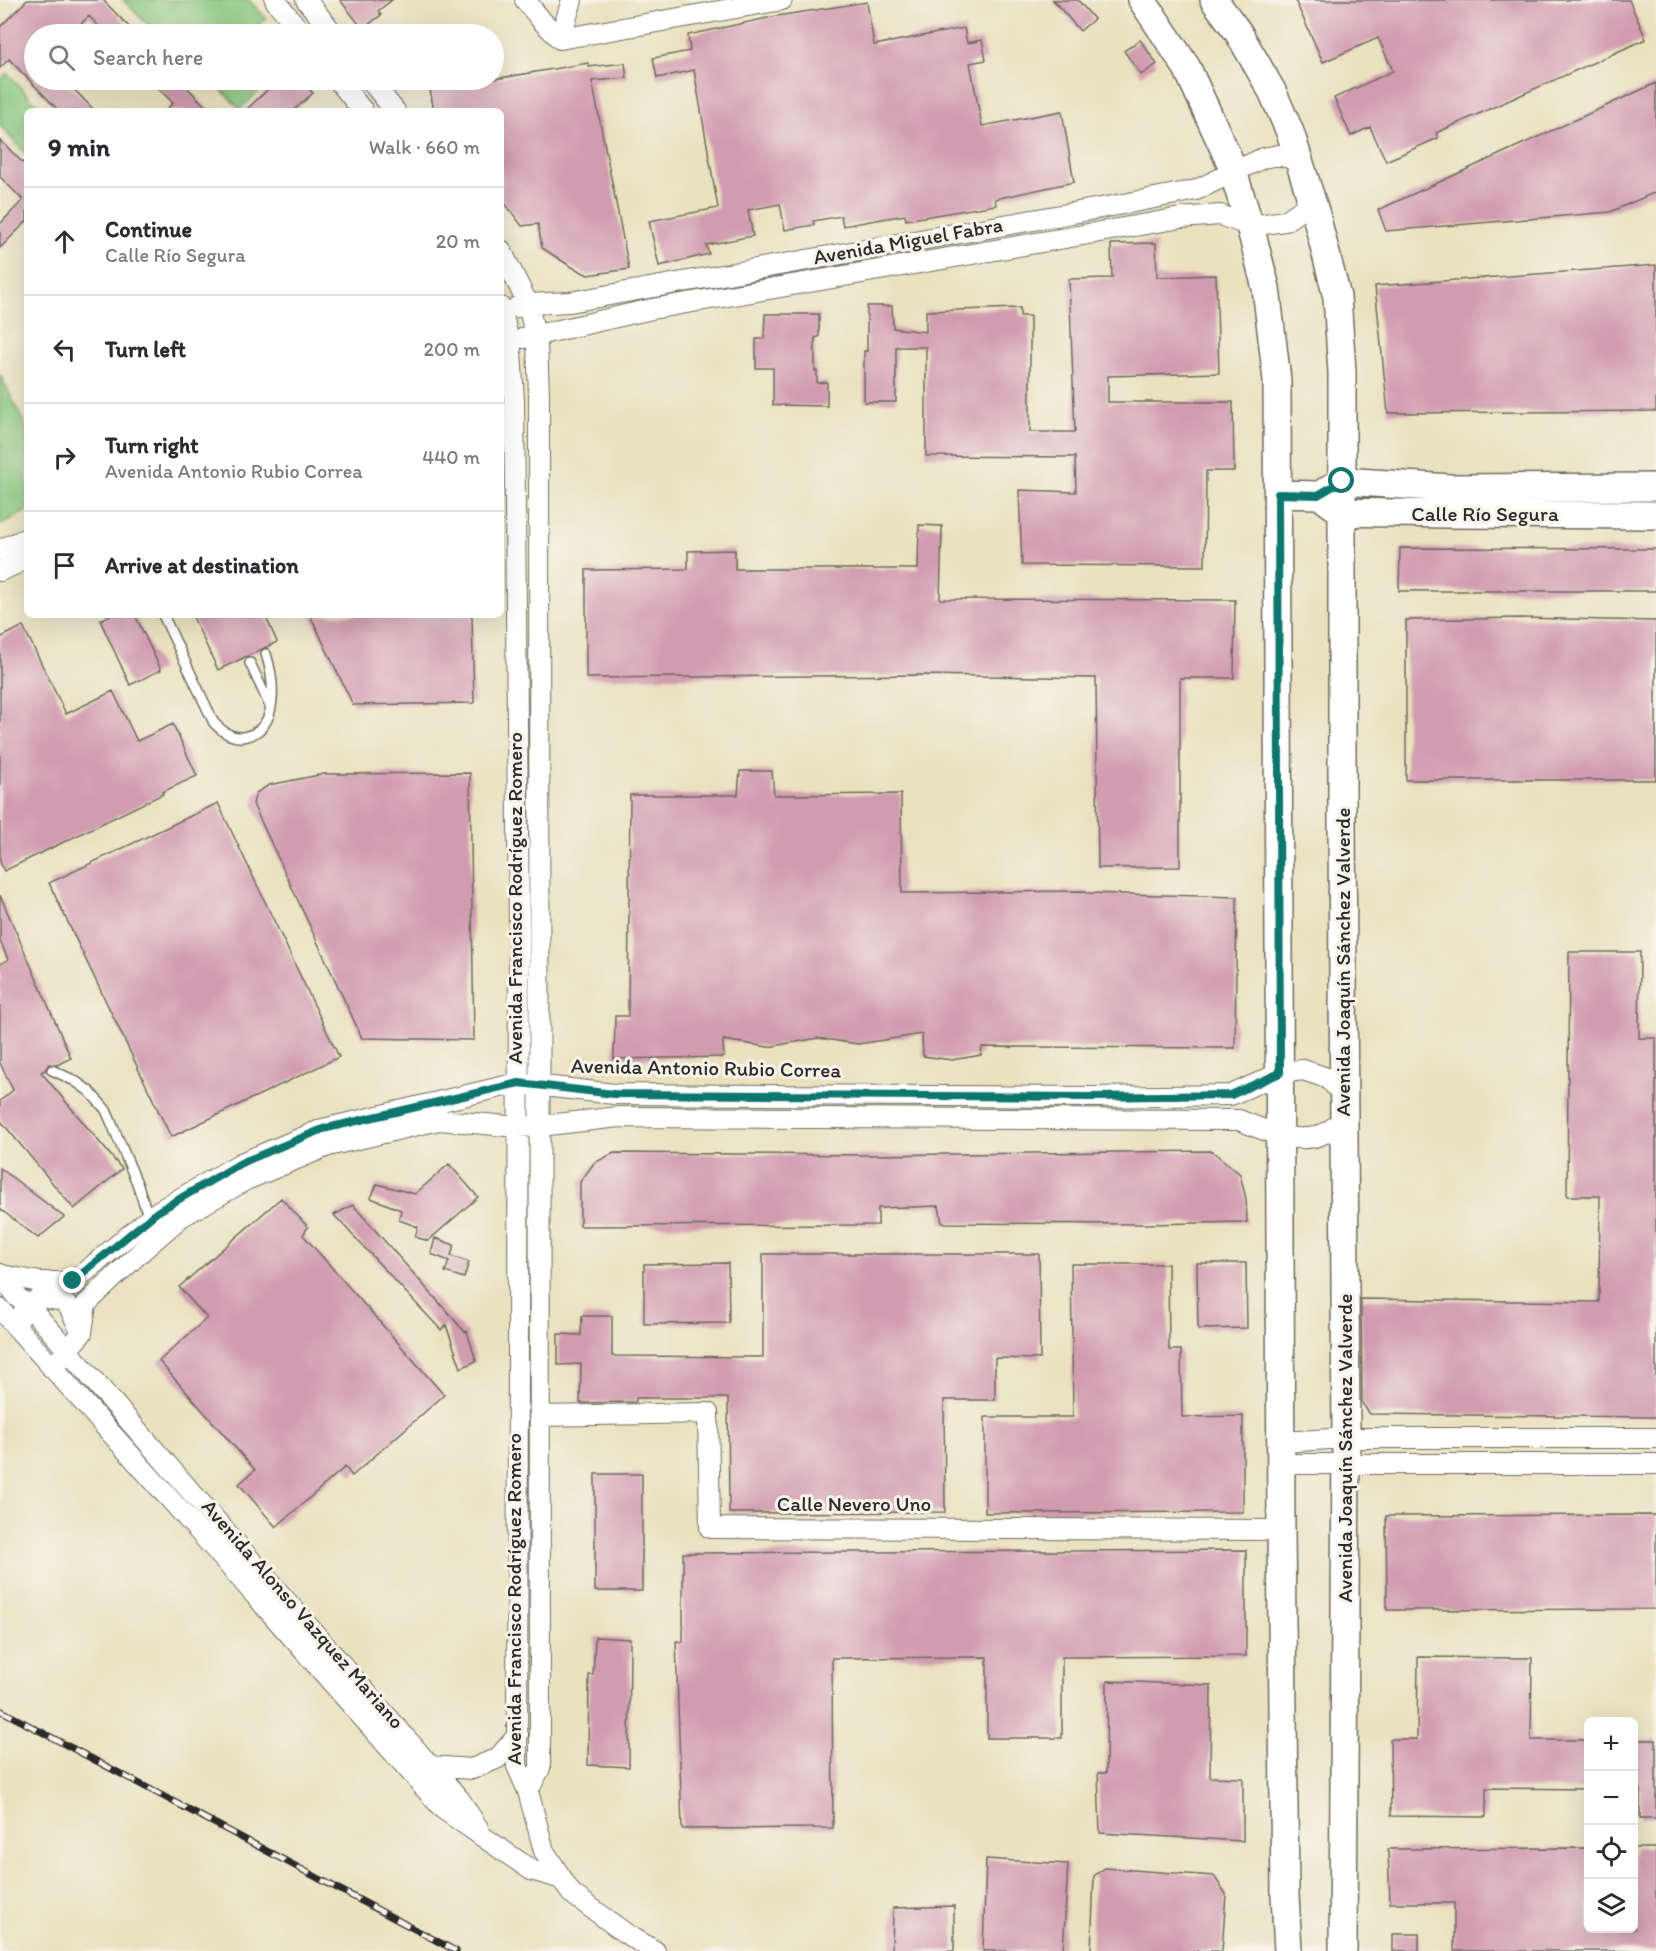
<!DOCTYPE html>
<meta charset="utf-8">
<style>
:root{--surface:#fff;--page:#f2f2f3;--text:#2b2b33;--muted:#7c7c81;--line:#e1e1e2}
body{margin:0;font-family:Itim,sans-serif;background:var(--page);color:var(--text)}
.controls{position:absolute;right:18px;bottom:18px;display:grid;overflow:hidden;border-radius:9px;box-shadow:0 6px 24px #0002}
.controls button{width:54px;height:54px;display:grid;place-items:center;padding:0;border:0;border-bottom:2px solid var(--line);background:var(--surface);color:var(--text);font:30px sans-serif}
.stop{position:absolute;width:18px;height:18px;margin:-14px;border:4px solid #0f766e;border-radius:50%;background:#fff}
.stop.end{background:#0f766e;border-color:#fff;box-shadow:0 2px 6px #0008}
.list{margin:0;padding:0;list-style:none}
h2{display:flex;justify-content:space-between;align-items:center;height:78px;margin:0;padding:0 24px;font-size:26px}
h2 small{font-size:20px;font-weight:400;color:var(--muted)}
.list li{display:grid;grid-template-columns:39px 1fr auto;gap:18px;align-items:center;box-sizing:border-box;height:108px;padding:0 24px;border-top:2px solid var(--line)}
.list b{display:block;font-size:22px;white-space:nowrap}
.list p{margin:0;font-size:20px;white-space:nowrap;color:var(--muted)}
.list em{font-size:20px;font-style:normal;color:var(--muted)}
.icon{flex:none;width:33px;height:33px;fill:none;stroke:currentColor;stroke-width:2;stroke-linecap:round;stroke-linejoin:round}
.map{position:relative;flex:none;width:1656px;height:1951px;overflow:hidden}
.search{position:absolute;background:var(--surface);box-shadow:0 6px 24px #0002;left:24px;top:24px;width:480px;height:66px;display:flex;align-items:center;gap:15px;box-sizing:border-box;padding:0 21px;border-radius:33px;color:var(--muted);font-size:22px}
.panel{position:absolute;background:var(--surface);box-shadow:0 6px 24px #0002;left:24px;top:108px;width:480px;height:510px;border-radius:9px}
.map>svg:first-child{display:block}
.green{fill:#88c77e;stroke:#5a7954;stroke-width:1.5}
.building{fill:#d19bb0}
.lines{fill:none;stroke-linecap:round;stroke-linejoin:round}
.service-casing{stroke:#6e6b5f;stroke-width:12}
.minor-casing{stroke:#6e6b5f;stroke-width:22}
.secondary-casing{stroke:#6e6b5f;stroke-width:30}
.service{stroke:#fff;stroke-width:9}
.minor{stroke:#fff;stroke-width:20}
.secondary{stroke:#fff;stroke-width:27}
.rail-casing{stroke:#2b2b2b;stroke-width:7}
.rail{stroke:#f7f3e8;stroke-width:4.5;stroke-dasharray:14;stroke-linecap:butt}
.route{stroke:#0f766e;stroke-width:8}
.labels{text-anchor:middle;stroke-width:6;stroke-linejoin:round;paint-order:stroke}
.street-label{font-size:21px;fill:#2b2b2b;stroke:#f7f3e8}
</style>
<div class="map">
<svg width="1656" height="1951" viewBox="0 0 1656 1951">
<rect width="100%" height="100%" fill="#f7f3e8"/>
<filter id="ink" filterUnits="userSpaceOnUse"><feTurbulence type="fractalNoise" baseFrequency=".0167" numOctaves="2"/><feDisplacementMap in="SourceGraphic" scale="12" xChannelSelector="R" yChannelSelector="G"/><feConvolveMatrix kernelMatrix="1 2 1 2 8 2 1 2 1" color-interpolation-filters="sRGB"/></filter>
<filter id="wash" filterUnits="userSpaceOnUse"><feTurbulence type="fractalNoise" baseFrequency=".008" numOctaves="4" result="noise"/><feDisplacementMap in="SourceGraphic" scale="24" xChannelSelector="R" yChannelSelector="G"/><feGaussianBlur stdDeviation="1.35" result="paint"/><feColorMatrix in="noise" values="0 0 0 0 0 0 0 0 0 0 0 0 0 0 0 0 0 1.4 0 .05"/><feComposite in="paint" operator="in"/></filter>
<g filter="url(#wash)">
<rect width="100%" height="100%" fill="#eae1bf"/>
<path class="green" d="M123 0H249L266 18 249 34H157Z
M7 73 43 111H27V155L0 126V80Z
M212 80H271L240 109Z
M0 374 27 429V511L0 525Z"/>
<g id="blocks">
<path class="building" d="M27 0H105L104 1 136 34H106L89 16 71 34H34V80H65L95 111H59L9 59 0 68V27Z
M340 0H392L378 11 381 15 363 29Z
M1053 0H1078L1094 19 1080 31Z
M1295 0H1629L1646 39 1436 133 1438 138 1386 161 1370 127 1351 136 1334 98 1393 71 1378 38 1323 62Z
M867 2 874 45 964 28 967 43 982 40 986 60 970 63 982 126 1062 111 1074 182 995 199 996 205 906 220 905 215 843 226 841 216 813 221 814 225 785 230 780 204 748 210 753 236 706 245 709 254 659 266 649 221 718 208 694 70 657 78 653 58 690 51 688 35 777 16Z
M1140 40 1157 64 1141 75 1124 51Z
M588 63 589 67 625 63 627 78 592 81 629 269 588 275 570 266 542 248 538 224 522 226 501 198V111H434L430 90Z
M150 80H180L210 111H165L173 103Z
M278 80H300L313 93 293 111H245Z
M1656 83V192L1610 212 1386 231 1378 210Z
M0 140 27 167V221L0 248V224L23 200 0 177Z
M1156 243 1157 277 1216 275 1219 373 1108 376V402H1233L1234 471H1206L1205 566 1022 565 1019 490 1076 492 1075 457 926 456V347H896V402H864V351H867V306H892L893 328 926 332V311L1020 308V316H1030V432H1075L1069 279 1112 278 1111 244Z
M1656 265V411L1388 413 1375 286Z
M765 314H819V337L815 338V371H817V383L827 382V406L773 405V368H756V339H764Z
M919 525 942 526 940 599 1235 600 1234 678H1180V867L1098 868 1096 678 925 675 586 678V570L688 569V551L735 550V569H918Z
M1400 548 1656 549V591H1399Z
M111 615H135L161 670 130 685 100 620Z
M192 615H265L277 642 218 670Z
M310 615H472L474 703 353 705Z
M1520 618 1656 621V780H1406V620Z
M23 626 66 714 113 691 137 741 173 724 197 776 162 792 163 794 4 871 0 862V638Z
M740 771H772L774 795 901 794 902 893 1086 891V893L1237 897 1235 1048 982 1047 981 1055 952 1060 923 1056 922 1034 858 1044 818 1038 768 1047 723 1040 724 1057 614 1059 615 1016H628L630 795H738Z
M470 773 474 1040 362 1038 253 804 256 793 269 785 324 774Z
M218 803 339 1057 171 1137 49 883Z
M0 895 71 1058 57 1065 49 1064 45 1070 41 1072 122 1169 74 1209 0 1120V1101L13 1090 0 1063V964L8 960 0 940Z
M1569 952H1640L1639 1038H1656V1417L1370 1414 1362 1403 1361 1299 1599 1302 1600 1196H1567Z
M1212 1151 1240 1174 1246 1199 1247 1222 1147 1224 942 1223 939 1206 878 1208V1225L580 1226V1182L594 1163 614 1153 866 1155Z
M449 1164 478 1197 428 1241 415 1237 418 1227 399 1220 401 1210 371 1198 377 1184 415 1194Z
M0 1168 64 1217 38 1238 0 1209Z
M281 1198 308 1227 303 1235 444 1395 352 1476 345 1467 276 1527 239 1484 255 1470 159 1361 207 1318 179 1287Z
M353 1205 465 1332 467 1331 476 1361 461 1368 446 1325 441 1330 334 1215Z
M435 1238 454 1245 451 1256 469 1262 464 1278 445 1272 449 1261 431 1254Z
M763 1254H1039L1040 1359 995 1358V1400H944L945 1512 729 1513 728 1398H636V1402L580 1403 581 1364 558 1365V1334L581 1335 582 1316H612V1356L763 1357Z
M728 1263 729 1323 644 1324V1264Z
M1197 1263H1246L1247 1328 1198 1329Z
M1071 1264H1168L1169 1350H1181L1182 1417 1243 1416V1512L985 1513V1417H1073Z
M595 1474H642V1591H595Z
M1656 1515V1609L1387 1610 1386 1516Z
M1246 1550V1656L1062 1657V1738H987V1657L832 1658 833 1828 682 1829 676 1641 683 1642V1553Z
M595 1637 630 1639 629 1767 588 1765 589 1675H593Z
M1418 1657 1532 1658 1531 1740H1588V1789L1486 1788V1817L1391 1816 1390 1739H1417Z
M1107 1681 1211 1685 1210 1777 1243 1778V1841L1100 1833 1098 1773H1106Z
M1634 1740H1656V1818H1640V1789H1634Z
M1588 1848V1929H1634V1848H1656V1951H1454V1903H1390L1388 1849Z
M986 1859 1068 1864 1063 1951H983Z
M1105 1868 1214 1876 1226 1894 1222 1951H1091L1094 1876Z
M954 1906V1951H892L893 1908Z
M1393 1934H1419V1951H1393Z"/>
</g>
</g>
<g filter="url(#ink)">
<use href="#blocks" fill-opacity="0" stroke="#6e6b5f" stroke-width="1.5"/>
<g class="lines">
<g class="service-casing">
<path id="service" d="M163 615 214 723C224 733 234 740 247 736 280 727 274 679 266 654
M250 663 270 706
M52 1070 75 1081 89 1091 106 1110 137 1183 149 1218"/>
</g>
<g class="minor-casing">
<path id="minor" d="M275 0 302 34
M306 0 334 34
M525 0 542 21 560 39
M560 39 782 0
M560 39 572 0
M338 80 363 111
M370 80 395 111
M501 250 528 304 537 343 539 395 540 1768 528 1791
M501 307 511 350 514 400 519 932 517 1766 528 1791 544 1851 571 1893 625 1933 655 1951
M517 307 528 304 570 302 1129 203 1196 190 1263 158 1279 155 1299 161
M524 338 652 309 1181 218 1220 215 1250 226 1285 221 1304 208 1309 191
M0 550 27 538
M0 571 27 559
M0 1274 17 1297 28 1305 460 1800 478 1828
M1 1275 40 1282H66
M42 1297 62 1301 69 1307 82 1333
M0 1309 211 1545 443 1809 531 1870 562 1879
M15 1326 28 1305 58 1287 73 1282 157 1212 241 1163 323 1129 518 1083 614 1094 1093 1097 1231 1095 1280 1073 1303 1070 1327 1078 1344 1095
M52 1368 82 1333 86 1304 89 1301 143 1250 181 1217 246 1180 328 1146 439 1120 518 1127 539 1126 619 1117 1239 1120C1264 1130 1299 1147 1325 1133 1332 1130 1338 1124 1344 1119
M539 1416 708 1413 710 1528 1281 1530
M1282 1442 1346 1438H1656
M1282 1464H1656
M430 1766 472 1769 498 1758 518 1735"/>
</g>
<g class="secondary-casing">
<path id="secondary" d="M1142 0 1187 68 1230 162 1250 226 1266 288 1277 380 1281 1530 1285 1895 1288 1951
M1214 0 1238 32 1272 91 1290 132 1315 211 1337 297 1342 372V825L1346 1438 1343 1951
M1327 490 1342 481 1450 488 1656 487
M1278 494 1319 495 1342 512 1447 514 1656 515"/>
</g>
<use href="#service" class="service"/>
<use href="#minor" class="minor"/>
<use href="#secondary" class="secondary"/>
<g class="rail-casing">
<path id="rail" d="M0 1710 456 1951"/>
</g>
<use href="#rail" class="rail"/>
</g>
</g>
<g class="lines" filter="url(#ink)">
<path class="route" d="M73 1281 157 1212 241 1163 323 1129 519 1083 614 1094 1093 1097 1231 1095 1280 1073 1278 494 1318 495 1342 481"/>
</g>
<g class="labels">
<g class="street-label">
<text transform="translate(908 241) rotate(-10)" y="7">Avenida Miguel Fabra</text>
<text x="1485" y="521">Calle Río Segura</text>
<text transform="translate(515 898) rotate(-90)" y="7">Avenida Francisco Rodríguez Romero</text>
<text transform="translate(1343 962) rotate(-90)" y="7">Avenida Joaquín Sánchez Valverde</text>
<text transform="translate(706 1068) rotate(1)" y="7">Avenida Antonio Rubio Correa</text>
<text transform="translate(1345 1448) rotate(-90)" y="7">Avenida Joaquín Sánchez Valverde</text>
<text x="854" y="1511">Calle Nevero Uno</text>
<text transform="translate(514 1599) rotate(-90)" y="7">Avenida Francisco Rodríguez Romero</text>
<text transform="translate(303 1614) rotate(49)" y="7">Avenida Alonso Vazquez Mariano</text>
</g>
</g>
</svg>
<div class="controls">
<button>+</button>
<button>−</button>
<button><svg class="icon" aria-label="locate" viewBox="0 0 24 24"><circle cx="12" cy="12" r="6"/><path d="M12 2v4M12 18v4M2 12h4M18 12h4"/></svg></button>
<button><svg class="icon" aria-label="layers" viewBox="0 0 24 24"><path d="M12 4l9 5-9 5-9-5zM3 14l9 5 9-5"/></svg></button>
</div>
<div class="stop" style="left:1342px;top:481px"></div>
<div class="stop end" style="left:73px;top:1281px"></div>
<div class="search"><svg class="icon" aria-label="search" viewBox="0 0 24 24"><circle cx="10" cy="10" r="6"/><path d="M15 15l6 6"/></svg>Search here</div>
<section class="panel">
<h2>9 min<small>Walk · 660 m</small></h2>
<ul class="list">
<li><svg class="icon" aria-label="ahead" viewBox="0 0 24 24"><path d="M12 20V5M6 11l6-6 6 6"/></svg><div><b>Continue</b><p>Calle Río Segura</p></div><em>20 m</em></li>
<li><svg class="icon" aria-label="left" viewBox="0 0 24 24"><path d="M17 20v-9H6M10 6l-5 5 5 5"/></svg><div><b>Turn left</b></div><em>200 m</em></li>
<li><svg class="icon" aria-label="right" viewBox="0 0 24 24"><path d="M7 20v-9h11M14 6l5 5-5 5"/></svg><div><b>Turn right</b><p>Avenida Antonio Rubio Correa</p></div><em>440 m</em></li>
<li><svg class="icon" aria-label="arrive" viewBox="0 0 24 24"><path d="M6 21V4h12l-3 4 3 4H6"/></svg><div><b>Arrive at destination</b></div></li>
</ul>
</section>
</div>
